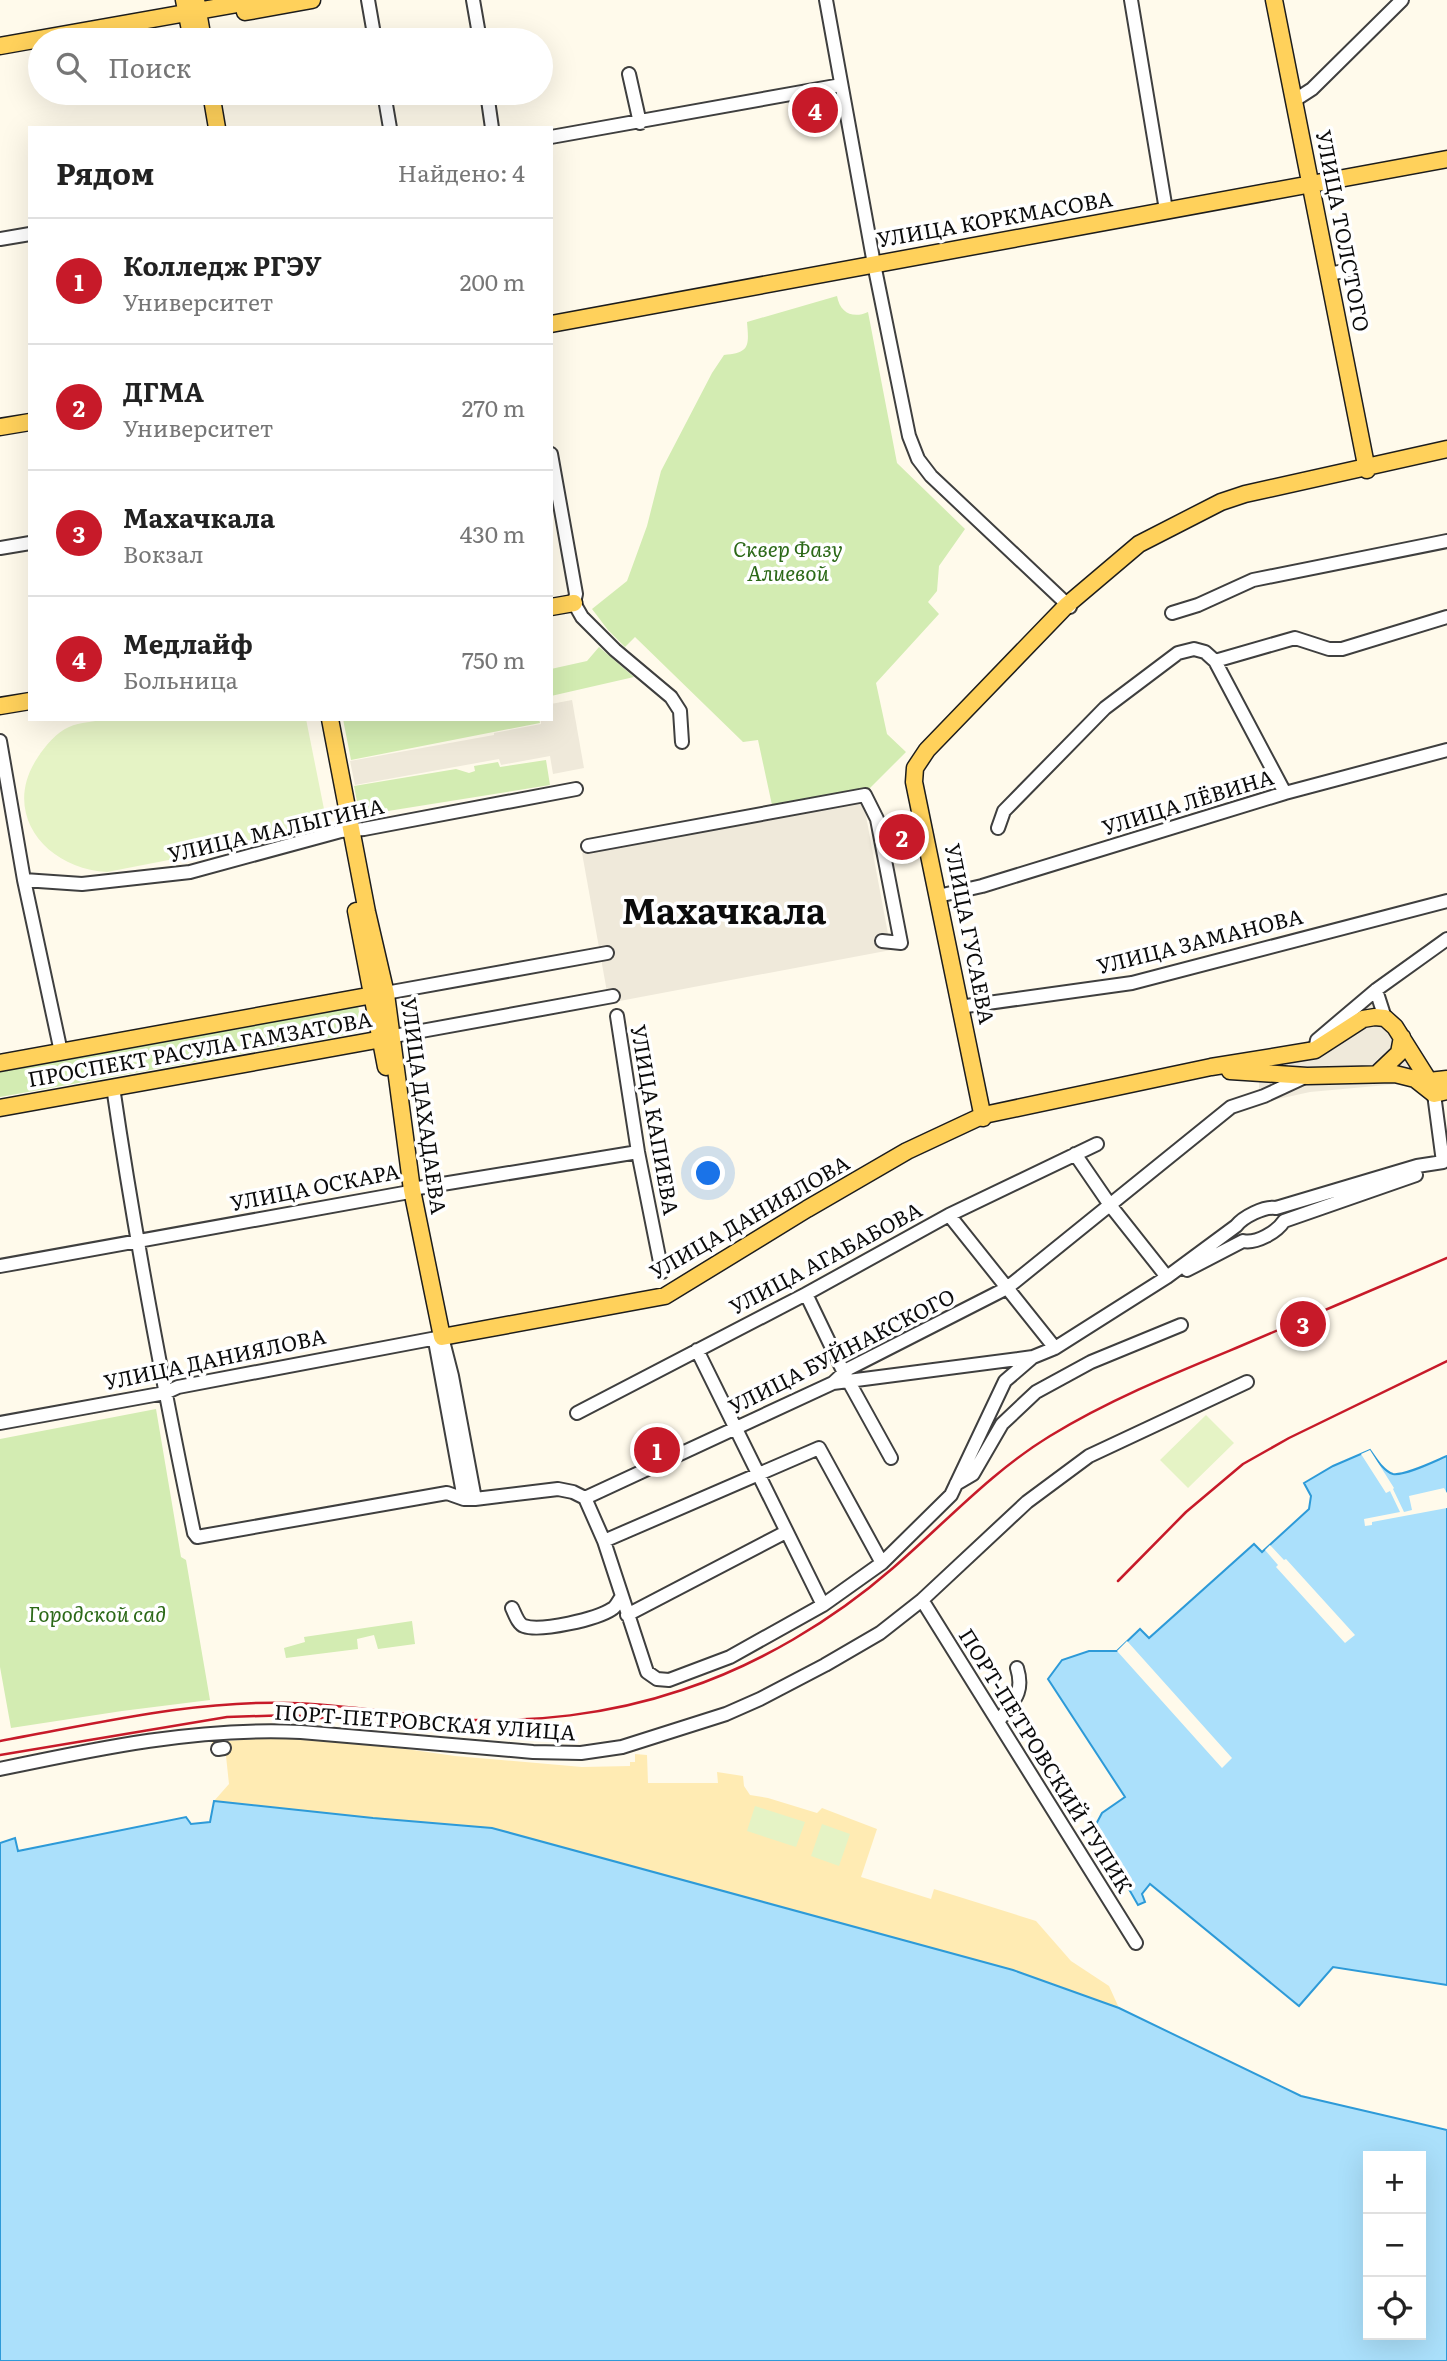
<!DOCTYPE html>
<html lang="ru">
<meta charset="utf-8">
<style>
:root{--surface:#fff;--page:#f6f6f6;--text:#222;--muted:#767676;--line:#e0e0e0;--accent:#c71a29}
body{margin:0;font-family:Literata,serif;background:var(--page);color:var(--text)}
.controls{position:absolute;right:21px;bottom:21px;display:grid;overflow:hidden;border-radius:0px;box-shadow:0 7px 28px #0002}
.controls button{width:63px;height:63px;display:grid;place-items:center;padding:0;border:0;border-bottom:2px solid var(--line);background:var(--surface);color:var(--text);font:35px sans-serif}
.you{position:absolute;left:709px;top:1174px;width:24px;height:24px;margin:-18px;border:5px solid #fff;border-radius:50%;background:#1a73e8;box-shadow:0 0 0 10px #1a73e833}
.badge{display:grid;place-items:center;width:46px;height:46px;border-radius:50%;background:var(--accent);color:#fff;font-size:23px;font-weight:700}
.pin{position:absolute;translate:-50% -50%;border:4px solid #fff;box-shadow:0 2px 7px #0006}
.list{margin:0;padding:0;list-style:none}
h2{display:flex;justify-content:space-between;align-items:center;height:91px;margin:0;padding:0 28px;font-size:30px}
h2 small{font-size:23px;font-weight:400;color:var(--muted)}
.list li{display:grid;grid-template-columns:46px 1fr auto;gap:21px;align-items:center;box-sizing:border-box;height:126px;padding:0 28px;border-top:2px solid var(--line)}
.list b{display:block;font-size:26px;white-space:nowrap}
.list p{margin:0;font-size:23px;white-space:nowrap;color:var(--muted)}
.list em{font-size:23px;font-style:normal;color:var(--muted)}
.icon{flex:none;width:38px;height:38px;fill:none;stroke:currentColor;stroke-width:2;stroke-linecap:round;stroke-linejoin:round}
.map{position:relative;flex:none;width:1447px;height:2361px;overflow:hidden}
.search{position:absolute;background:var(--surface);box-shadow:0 7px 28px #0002;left:28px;top:28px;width:525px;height:77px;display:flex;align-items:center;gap:18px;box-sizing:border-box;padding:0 24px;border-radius:38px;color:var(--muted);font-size:26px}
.panel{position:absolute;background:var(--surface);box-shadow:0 7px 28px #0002;left:28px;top:126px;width:525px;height:595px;border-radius:0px}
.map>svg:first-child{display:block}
.green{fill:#d3ecb2}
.sand{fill:#ffebb3}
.pitch{fill:#e5f3c5}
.plaza{fill:#efe9da}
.water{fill:#abe0fb;stroke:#2d9ad8;stroke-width:2;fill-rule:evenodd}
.pier{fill:#fffaeb}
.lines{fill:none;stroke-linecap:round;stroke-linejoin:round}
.minor-casing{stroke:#3f3f3f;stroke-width:16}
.major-casing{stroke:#1d1d1d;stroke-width:19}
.minor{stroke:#fff;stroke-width:12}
.major{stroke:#ffd15b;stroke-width:16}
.rail{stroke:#c71a29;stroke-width:2.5}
.labels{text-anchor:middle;stroke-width:7;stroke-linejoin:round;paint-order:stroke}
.street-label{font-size:21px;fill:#0c0c0c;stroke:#fff}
.park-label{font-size:21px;font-style:italic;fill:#2c6918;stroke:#fff}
.town-label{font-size:35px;font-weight:bold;fill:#0c0c0c;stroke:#fff}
</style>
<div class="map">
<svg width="1447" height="2361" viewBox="0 0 1447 2361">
<rect width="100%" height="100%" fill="#fffaeb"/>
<path class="green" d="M837 296C840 313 853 319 868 312L897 463 965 529 939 566 937 591 928 602 939 614 876 683 887 734 906 752 870 788 772 805 758 740 743 742 635 637 625 647 608 630 592 609 627 581 647 526 661 471 712 373 724 355C750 353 749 346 747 322Z
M599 647 634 677 551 696V669L587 661Z
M343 719H539L540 723 351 760Z
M546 760 550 785 388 811 387 808 359 812 354 786 456 769 469 773 475 771 474 766 498 762 500 767Z
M358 1005 362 1032 0 1097V1070Z
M156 1409 181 1557 186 1560 210 1700 122 1711 11 1728 0 1667V1439Z
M412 1621 415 1644 378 1649 374 1635 357 1639 358 1649 286 1658 284 1648 305 1642 304 1637Z"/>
<path class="sand" d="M284 1737 378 1745 455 1756 582 1767 630 1766V1762H635V1754L647 1755 648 1783H718L717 1772 743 1776 744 1786 750 1795 768 1798 817 1813 822 1808 877 1829 861 1877 931 1899 934 1889 1036 1921 1071 1961 1109 1986 1119 2008 1013 1970 492 1828 373 1818 214 1801 229 1784 226 1756 212 1752V1742Z"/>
<path class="pitch" d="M106 719H306L328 829 107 872C46 869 0 813 38 757 45 746 57 732 69 727 80 722 95 722 106 719Z
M1206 1415 1234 1443 1188 1488 1160 1460Z
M755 1806 805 1822 796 1847 747 1831Z
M822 1824 850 1834 839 1866 811 1856Z"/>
<path class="plaza" d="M572 700 584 768 553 774 550 756 501 765 499 759 355 785 350 761 494 735V733L541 724V719H551V704Z
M863 800 891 950 609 1003 582 853Z
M1381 990 1420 1069 1405 1086 1398 1084 1310 1092 1259 1103V1052L1310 1042Z"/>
<path class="water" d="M1370 1450C1376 1458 1383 1471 1393 1474 1405 1476 1435 1461 1447 1456V1985L1333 1967 1299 2006 1150 1884 1142 1894 1145 1902 1138 1905 1094 1828 1102 1813 1125 1797 1048 1679 1062 1660 1089 1651H1117L1140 1629 1149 1638 1254 1544 1262 1552 1309 1509 1311 1496 1304 1483 1333 1466Z
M214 1801 373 1818 492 1828 1013 1970 1119 2008 1301 2096 1447 2130V2361H0V1843L15 1838 18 1851 186 1817 191 1824 210 1822ZM1421 2156V2335H1368V2156Z"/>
<path class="pier" d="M1370 1450 1394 1488 1393 1489 1404 1512 1412 1510 1409 1496 1444 1488 1447 1493V1508L1372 1522V1525L1365 1526 1364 1519 1400 1512 1390 1491 1386 1493 1361 1454Z
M1270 1545 1284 1560 1286 1559 1355 1635 1345 1643 1276 1567 1278 1565 1265 1550Z
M1127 1641 1232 1758 1222 1768 1117 1651Z"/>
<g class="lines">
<g class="minor-casing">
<path id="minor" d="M368 0 375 40
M473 0 480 40
M826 0 874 264 909 436 918 459 931 476 1070 607
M1131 0 1166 210
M629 74 640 123
M384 93 390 128
M487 93 492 128
M1295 100 1312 89 1402 0
M551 137 841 85
M0 239 30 234
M1329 274 1349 270
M551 454 576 594 574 603 582 617 615 650 671 697 680 711 682 742
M0 548 30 543
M1172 613 1198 605 1253 580 1447 541
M1215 661 1285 793
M0 741 24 880 61 1052
M998 828 1004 811 1105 708 1178 653 1194 649 1205 652 1215 661 1295 638 1329 649H1342L1447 617
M588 846 865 795 877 819 901 943 882 941
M24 880 82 884 190 872 341 831 364 829 576 789
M938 896 982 886 1285 793 1447 750
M1376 990 1385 1018
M380 994 607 953
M959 1007 1132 983 1447 901
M617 1016 638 1152 662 1272
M383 1038 613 996
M1315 1050 1317 1040 1376 990 1447 939
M1431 1086 1434 1094 1443 1162
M113 1087C135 1237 163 1385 194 1533L197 1537 447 1493 464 1499H475L558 1489 573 1492 585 1498
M1075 1154 1110 1205 1167 1277
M949 1215 1055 1348
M0 1266 404 1193 418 1188 638 1152
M1187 1270 1243 1241C1256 1244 1277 1232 1284 1221L1416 1175
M806 1294 844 1373 891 1458
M435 1341 464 1499
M697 1350 823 1605
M833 1383 1033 1357 1055 1348 1167 1277 1236 1226C1243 1217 1264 1206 1276 1208L1417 1166 1443 1162
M577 1413 806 1294 949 1215 1097 1144
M0 1423 165 1393 178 1387 442 1337 452 1376 475 1499
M956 1484 973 1474 1002 1424 1036 1392 1091 1362 1181 1325
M585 1498 833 1383 848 1369 1007 1288 1231 1107 1264 1096 1307 1076
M585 1498 604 1541 647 1672 657 1679 669 1680 730 1657 823 1605 882 1563 951 1495 1005 1381 1033 1357
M604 1541 819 1448 882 1563
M922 1600 1136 1943
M512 1608C515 1614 518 1624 524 1626 541 1632 597 1619 612 1609 616 1607 619 1600 622 1596
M627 1615 786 1532
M998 1722C1012 1702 1025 1694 1017 1668
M218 1749 224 1748
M0 1769C99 1748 199 1727 301 1732L533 1752 581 1753 622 1747 726 1714 760 1699 825 1665 880 1633 922 1600 1027 1502 1089 1456 1247 1382"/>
</g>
<g class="major-casing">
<path id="major" d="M184 0 192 40
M196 0 203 40
M1274 0 1367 470
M245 12 312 0
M0 46 259 0
M211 93 217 128
M551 324 1447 159
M0 427 30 422
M551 607 574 603
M0 706 30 701
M330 719 367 912 386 994 412 1190 442 1337 665 1296 807 1209 907 1151 984 1115 1211 1067 1315 1050 1363 1019 1375 1017 1385 1018 1395 1027 1429 1081 1447 1079
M356 911 386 1067
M0 1063 373 995
M1230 1071 1307 1076 1395 1074 1415 1079 1434 1094 1447 1091
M1378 1073 1399 1053 1402 1037
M0 1108 382 1039
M983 1118 914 782 915 768 927 750 1067 605 1139 544 1221 502 1245 494 1447 449"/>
</g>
<use href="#minor" class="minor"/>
<use href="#major" class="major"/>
<path class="rail" d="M1118 1581 1186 1512 1243 1464 1289 1438 1447 1361
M0 1741C95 1724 193 1700 290 1703 345 1704 400 1715 455 1719 530 1724 611 1714 682 1690 758 1665 832 1621 893 1568 945 1523 991 1472 1050 1436 1109 1400 1173 1374 1236 1348 1306 1318 1377 1288 1447 1258
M0 1755 227 1717 291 1715 419 1728"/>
</g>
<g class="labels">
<g class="street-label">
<text transform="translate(995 220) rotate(-10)" y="7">УЛИЦА КОРКМАСОВА</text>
<text transform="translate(1342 231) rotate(79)" y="7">УЛИЦА ТОЛСТОГО</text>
<text transform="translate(1188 803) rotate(-17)" y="7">УЛИЦА ЛЁВИНА</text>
<text transform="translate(276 831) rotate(-13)" y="7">УЛИЦА МАЛЫГИНА</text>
<text transform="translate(969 934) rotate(79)" y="7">УЛИЦА ГУСАЕВА</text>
<text transform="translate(1200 942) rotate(-14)" y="7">УЛИЦА ЗАМАНОВА</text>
<text transform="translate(200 1050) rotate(-10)" y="7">ПРОСПЕКТ РАСУЛА ГАМЗАТОВА</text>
<text transform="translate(423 1106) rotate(82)" y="7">УЛИЦА ДАХАДАЕВА</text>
<text transform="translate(654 1120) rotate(80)" y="7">УЛИЦА КАПИЕВА</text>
<text transform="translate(315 1188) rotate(-11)" y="7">УЛИЦА ОСКАРА</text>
<text transform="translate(750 1218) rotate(-30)" y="7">УЛИЦА ДАНИЯЛОВА</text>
<text transform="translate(826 1259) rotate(-28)" y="7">УЛИЦА АГАБАБОВА</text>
<text transform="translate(842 1352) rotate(-27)" y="7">УЛИЦА БУЙНАКСКОГО</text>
<text transform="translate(215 1360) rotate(-12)" y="7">УЛИЦА ДАНИЯЛОВА</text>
<text transform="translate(425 1723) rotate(4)" y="7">ПОРТ-ПЕТРОВСКАЯ УЛИЦА</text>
<text transform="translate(1045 1761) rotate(58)" y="7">ПОРТ-ПЕТРОВСКИЙ ТУПИК</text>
</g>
<g class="park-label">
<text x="788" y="557">Сквер Фазу<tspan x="788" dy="24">Алиевой</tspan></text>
<text x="97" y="1622">Городской сад</text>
</g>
<g class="town-label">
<text x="724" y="924">Махачкала</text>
</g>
</g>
</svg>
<div class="controls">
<button>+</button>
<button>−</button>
<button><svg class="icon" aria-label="locate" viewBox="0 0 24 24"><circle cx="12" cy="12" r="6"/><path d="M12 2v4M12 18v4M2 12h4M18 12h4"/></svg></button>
</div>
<div class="you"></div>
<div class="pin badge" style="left:657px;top:1450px">1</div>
<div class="pin badge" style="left:902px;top:837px">2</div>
<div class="pin badge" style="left:1303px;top:1324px">3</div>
<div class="pin badge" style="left:815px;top:110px">4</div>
<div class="search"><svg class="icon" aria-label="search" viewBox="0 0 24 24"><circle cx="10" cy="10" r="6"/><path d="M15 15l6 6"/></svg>Поиск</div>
<section class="panel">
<h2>Рядом<small>Найдено: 4</small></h2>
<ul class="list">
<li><span class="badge">1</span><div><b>Колледж РГЭУ</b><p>Университет</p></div><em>200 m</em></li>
<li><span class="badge">2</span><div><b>ДГМА</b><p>Университет</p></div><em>270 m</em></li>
<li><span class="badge">3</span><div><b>Махачкала</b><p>Вокзал</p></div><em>430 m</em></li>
<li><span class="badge">4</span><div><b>Медлайф</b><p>Больница</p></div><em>750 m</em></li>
</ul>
</section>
</div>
